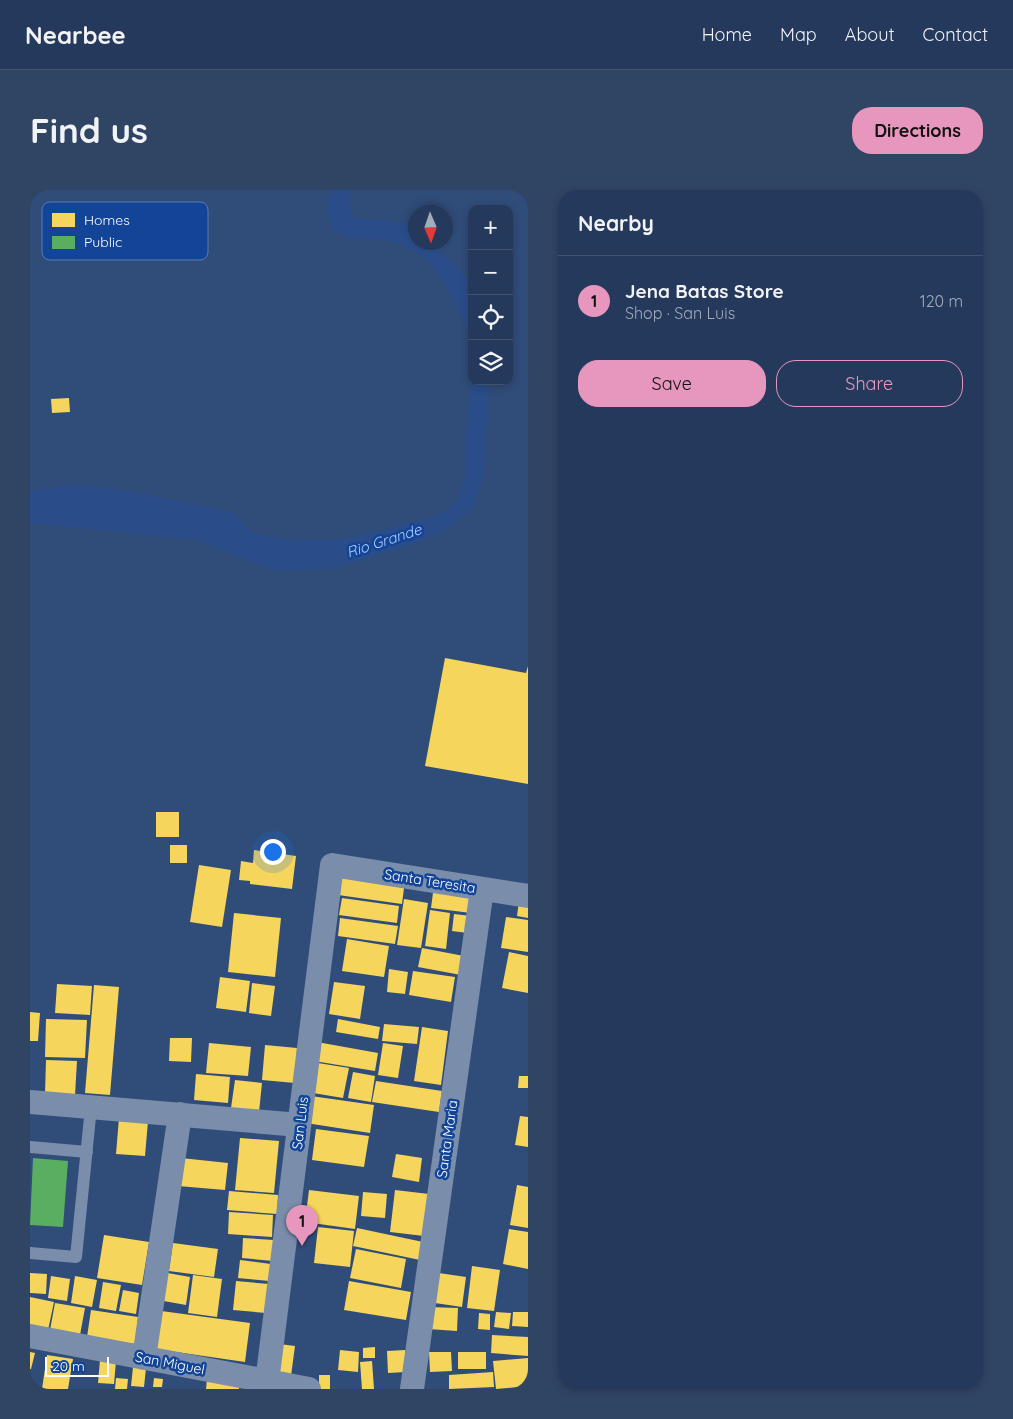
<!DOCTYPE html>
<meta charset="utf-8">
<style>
:root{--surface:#24395b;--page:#304464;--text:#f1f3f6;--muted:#a3acbb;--line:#415371;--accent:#e797bd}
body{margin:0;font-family:Quicksand,sans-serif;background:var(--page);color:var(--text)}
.controls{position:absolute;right:15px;top:15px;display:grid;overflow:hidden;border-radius:10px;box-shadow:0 2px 8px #0003}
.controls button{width:45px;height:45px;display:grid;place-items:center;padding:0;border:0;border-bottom:1px solid var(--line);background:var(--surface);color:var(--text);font:25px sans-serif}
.compass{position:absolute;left:378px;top:15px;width:45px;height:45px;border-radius:50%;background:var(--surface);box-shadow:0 2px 8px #0003;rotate:178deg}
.scale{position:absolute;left:15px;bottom:12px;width:64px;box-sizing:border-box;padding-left:5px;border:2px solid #fff;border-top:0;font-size:14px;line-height:18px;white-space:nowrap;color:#fff;-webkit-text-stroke:4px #124497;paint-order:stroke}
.you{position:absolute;left:242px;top:661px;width:18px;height:18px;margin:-12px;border:4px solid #fff;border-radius:50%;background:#1a73e8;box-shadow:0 0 0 8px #1a73e833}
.badge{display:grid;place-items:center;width:32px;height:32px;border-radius:50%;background:var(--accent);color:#111;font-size:16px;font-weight:700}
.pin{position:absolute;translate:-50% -41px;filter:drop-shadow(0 1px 2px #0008)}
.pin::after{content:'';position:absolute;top:26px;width:18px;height:15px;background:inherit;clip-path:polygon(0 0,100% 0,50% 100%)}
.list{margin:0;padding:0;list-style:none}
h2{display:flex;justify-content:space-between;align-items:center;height:65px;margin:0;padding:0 20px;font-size:21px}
h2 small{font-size:16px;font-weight:400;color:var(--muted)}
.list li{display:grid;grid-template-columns:32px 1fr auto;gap:15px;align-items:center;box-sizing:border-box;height:90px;padding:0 20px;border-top:1px solid var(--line)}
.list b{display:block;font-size:19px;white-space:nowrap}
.list p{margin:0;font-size:16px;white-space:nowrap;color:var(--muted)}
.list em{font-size:16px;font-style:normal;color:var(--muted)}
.actions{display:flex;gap:10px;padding:15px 20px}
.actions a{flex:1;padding:11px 0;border:1px solid var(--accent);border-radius:20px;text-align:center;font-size:18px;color:var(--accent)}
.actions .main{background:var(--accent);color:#111}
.icon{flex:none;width:28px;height:28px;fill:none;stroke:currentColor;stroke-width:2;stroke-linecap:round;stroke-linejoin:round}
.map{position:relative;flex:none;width:498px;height:1199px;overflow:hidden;border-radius:20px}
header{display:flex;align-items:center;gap:30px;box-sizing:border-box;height:70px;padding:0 25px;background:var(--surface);border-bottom:1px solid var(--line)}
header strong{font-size:24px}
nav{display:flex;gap:28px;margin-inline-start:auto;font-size:18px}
.intro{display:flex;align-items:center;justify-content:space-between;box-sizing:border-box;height:120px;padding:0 30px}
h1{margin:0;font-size:35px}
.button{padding:12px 22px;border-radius:20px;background:var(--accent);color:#111;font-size:18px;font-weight:700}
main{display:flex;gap:30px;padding:0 30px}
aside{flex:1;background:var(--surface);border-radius:20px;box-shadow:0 2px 8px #0003}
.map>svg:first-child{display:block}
.water{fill:#2a4d89}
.homes{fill:#f6d55c}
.public{fill:#5aae61}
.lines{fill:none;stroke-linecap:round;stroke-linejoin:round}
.service{stroke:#7a8dab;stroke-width:12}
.minor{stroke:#7a8dab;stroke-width:24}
.labels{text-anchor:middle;stroke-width:5;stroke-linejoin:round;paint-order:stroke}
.street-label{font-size:14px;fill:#fff;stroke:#124497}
.water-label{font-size:15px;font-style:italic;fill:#afcdfa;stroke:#124497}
.key{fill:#124497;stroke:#597cb6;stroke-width:1}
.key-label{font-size:14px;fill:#fff}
</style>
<header>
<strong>Nearbee</strong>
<nav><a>Home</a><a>Map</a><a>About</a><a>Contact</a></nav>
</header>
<div class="intro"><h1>Find us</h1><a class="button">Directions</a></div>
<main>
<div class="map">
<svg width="498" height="1199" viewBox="0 0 498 1199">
<rect width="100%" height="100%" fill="#304c79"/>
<path class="water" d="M302 0H321L319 9 323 28C340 31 372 27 385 40L386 52 399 53 433 82 442 101V151C424 108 408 62 357 50 345 48 333 50 322 48 316 46 310 44 304 42 296 26 293 16 302 0Z
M443 191H459L454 282 444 317 422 336 387 353 305 378 249 381 215 370 168 350 0 333V301L39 295 86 299 140 309 201 322 222 343 266 351 312 349 368 336 412 324 427 311 435 287V251L440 207Z"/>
<path class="homes" d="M39 208 40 222 22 223 21 209Z
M415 468 496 483 498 476V594L395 576Z
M126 622H149V647H126Z
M140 655H157V673H140Z
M224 660 266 666 262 699 220 694V691L209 690 211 671 223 673Z
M169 675 201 680 192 737 160 732Z
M311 681 375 690 372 714 308 705Z
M404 695 444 701 441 723 401 718Z
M312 708 369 716 367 733 309 725Z
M374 709 398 713 391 758 367 755Z
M489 711 498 712V728L487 726Z
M400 720 420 723 416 759 395 756Z
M204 723 251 728 245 787 198 782Z
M424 724 441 726 438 743 422 741Z
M476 727 498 730V762L471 758Z
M310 728 368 736 365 754 308 746Z
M317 749 359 756 354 787 312 781Z
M392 758 434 766 431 785 388 777Z
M479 762 498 766V803L472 798Z
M359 779 378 782 375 804 357 802Z
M383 781 425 787 421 812 379 805Z
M190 787 220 791 216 822 186 818Z
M304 792 335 796 330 829 299 824Z
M222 793 245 796 241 826 219 823Z
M27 794 62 796 60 825 25 823Z
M64 795 89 797 80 905 55 903Z
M0 822 10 823 8 851H0Z
M16 829 57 830 55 868 15 867Z
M308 829 350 837 348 849 306 842Z
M354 834 389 837 387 854 352 851Z
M392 837 418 841 411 895 384 891Z
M140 848H162L161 872 139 871Z
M287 852 348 863 345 881 284 871Z
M179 853 221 857 218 886 176 883Z
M353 853 373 856 368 888 348 885Z
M235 855 267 858 265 893 232 890Z
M16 870 47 871 45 905 15 904Z
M288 873 319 878 313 908 283 903Z
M323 882 345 886 341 912 318 908Z
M166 884 200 887 198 913 164 910Z
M489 886H498V898H488Z
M205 890 232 893 229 922 201 918Z
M346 891 412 901 409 922 342 912Z
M281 906 344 915 340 943 276 933Z
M490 926 498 927V957L485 955Z
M89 928 118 931 115 966 86 964Z
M286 939 339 946 334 977 282 970Z
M210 948 249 951 244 1003 205 1000Z
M366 964 392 968 389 992 362 987Z
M151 968 198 973 195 1000 148 996Z
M487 995 498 997V1038L480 1035Z
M279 1000 329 1006 325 1039 275 1032Z
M365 1000 399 1004 394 1046 360 1042Z
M199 1001 248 1005 247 1024 197 1020Z
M333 1002 357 1004 355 1028 331 1026Z
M199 1022 243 1025 242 1047 198 1044Z
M288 1037 324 1041 320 1077 284 1073Z
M327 1038 393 1052 390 1070 323 1056Z
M479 1039 498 1042V1079L473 1074Z
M74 1045 119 1052 112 1095 67 1088Z
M213 1048 244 1050 243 1071 212 1068Z
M143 1053 188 1059 184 1087 139 1081Z
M326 1059 376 1069 371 1098 320 1088Z
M210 1070 241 1074 239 1091 208 1088Z
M442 1076 470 1080 464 1121 437 1118Z
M132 1082 160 1087 156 1115 128 1110Z
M402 1082 436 1087 432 1117 398 1112Z
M0 1083 17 1084 16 1104 0 1103Z
M163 1085 192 1089 187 1127 158 1123Z
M21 1086 40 1089 37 1111 18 1108Z
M45 1086 67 1090 62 1117 41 1113Z
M206 1091 239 1094 236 1123 203 1120Z
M319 1091 381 1102 376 1130 314 1120Z
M73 1092 91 1095 86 1121 69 1118Z
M93 1100 109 1103 106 1124 89 1121Z
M0 1107 24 1112 17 1145 0 1142Z
M25 1113 55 1118 50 1145 20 1140Z
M399 1117 428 1118 427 1141 398 1139Z
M61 1120 108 1127 105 1154 57 1147Z
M124 1120 220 1133 215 1172 119 1158Z
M466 1122 481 1123 479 1139 464 1137Z
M483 1122H498V1137L482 1136Z
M449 1123 460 1124V1140L448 1139Z
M462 1145 498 1147V1166L461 1163Z
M249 1154 265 1156 261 1186 245 1184Z
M345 1157V1168H333V1158Z
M310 1160 329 1162 328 1182 308 1180Z
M375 1160 376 1182 358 1183 357 1161Z
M0 1162 5 1163 1 1179H0Z
M399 1162H421L422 1181 400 1182Z
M428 1162H456V1179H428Z
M17 1165 43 1169 38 1199H12Z
M498 1168V1196L466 1199 463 1171Z
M70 1170 86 1171 84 1194 68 1193Z
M342 1171 344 1199H332L330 1172Z
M103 1177 116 1178 114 1197 101 1196Z
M463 1182 464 1197 419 1199V1185Z
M289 1185H300V1199H289Z
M86 1188 98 1189 97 1199H85Z
M124 1188 133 1189 132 1197H123Z
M177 1189 209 1193V1199H176Z"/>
<path class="public" d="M3 968 38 971 33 1037 0 1035Z"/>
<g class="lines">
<path class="service" d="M0 957 57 962
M0 1063 46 1067 61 917"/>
<path class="minor" d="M0 912 269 935
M0 1146 279 1199
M114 1168 150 924
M237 1192 302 675 498 706
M382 1199 452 699"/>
</g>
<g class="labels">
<g class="street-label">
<text transform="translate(400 691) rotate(9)" y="5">Santa Teresita</text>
<text transform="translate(270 933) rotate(-83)" y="5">San Luis</text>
<text transform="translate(417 949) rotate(-82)" y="5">Santa Maria</text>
<text transform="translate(140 1173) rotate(11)" y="5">San Miguel</text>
</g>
<g class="water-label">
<text transform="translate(354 351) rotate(-18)" y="5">Rio Grande</text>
</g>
</g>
<rect x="12" y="12" width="166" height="58" rx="8" class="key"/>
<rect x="22" y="23" width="23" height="14" fill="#f6d55c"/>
<rect x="22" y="46" width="23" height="13" fill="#5aae61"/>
<g class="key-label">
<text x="54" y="35">Homes</text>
<text x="54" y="57">Public</text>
</g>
</svg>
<div class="controls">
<button>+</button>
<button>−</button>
<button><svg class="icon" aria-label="locate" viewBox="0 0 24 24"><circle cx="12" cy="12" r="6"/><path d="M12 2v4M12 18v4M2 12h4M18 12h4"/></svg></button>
<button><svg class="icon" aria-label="layers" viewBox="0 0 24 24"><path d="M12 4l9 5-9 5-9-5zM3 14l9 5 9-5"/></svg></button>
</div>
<svg class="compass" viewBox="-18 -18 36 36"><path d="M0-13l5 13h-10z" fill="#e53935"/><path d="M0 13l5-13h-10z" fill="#a3acbb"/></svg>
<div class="scale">20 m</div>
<div class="you"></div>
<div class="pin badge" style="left:272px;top:1056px">1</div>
</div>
<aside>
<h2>Nearby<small></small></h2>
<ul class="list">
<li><span class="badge">1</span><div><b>Jena Batas Store</b><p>Shop · San Luis</p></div><em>120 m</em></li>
</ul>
<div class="actions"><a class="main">Save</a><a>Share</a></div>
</aside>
</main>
